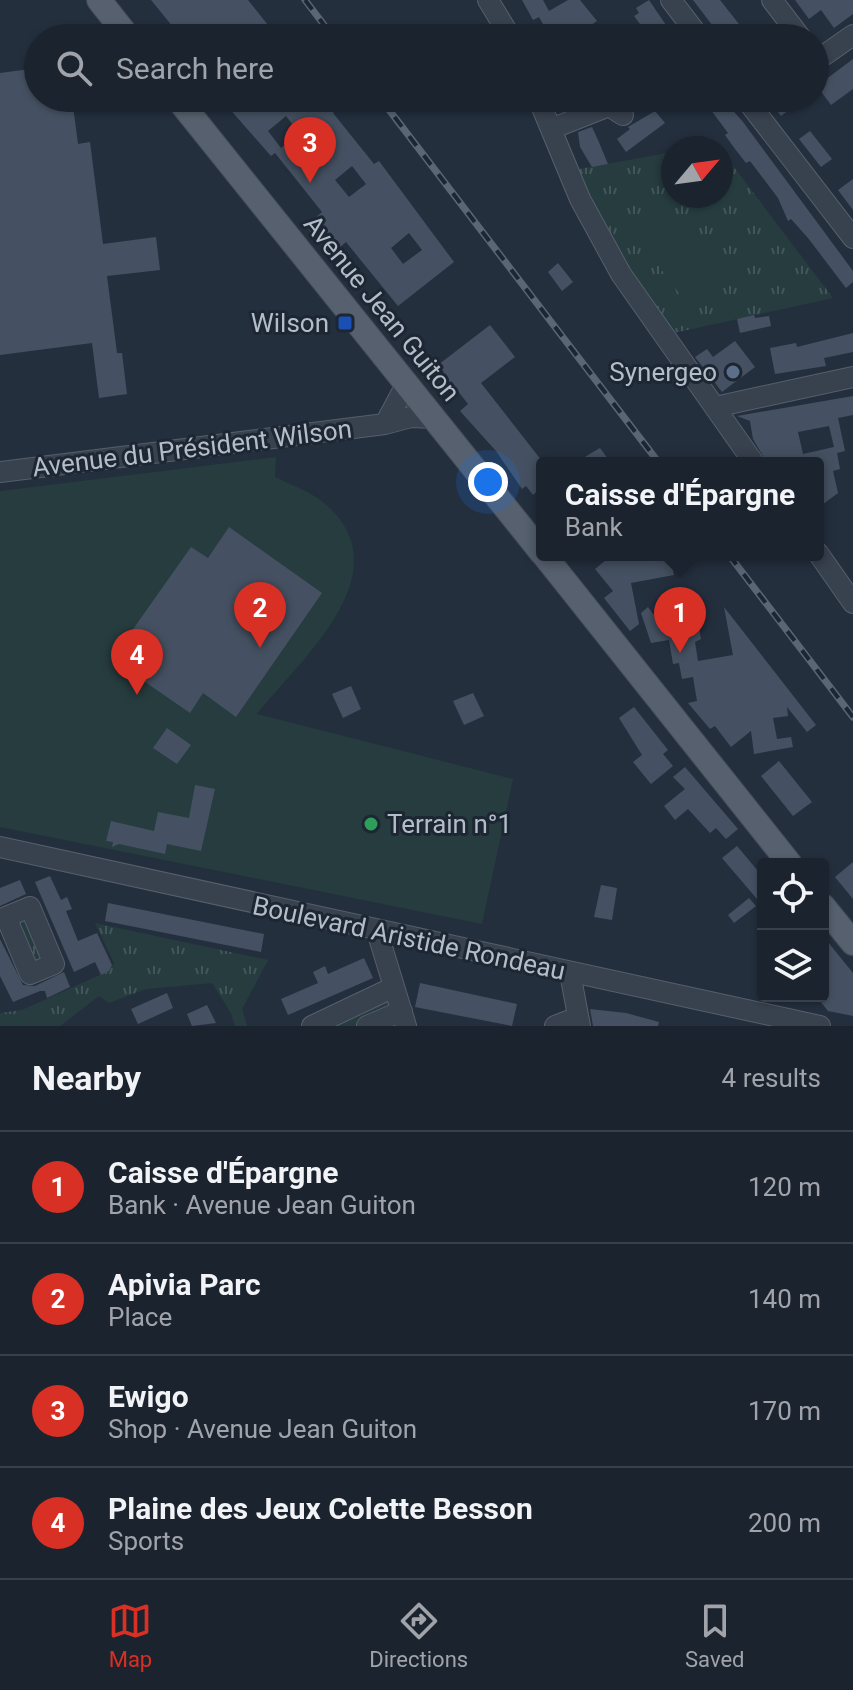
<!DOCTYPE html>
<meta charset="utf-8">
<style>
:root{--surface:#1b232e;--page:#242b36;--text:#f1f3f6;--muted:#a0a4aa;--line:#39404a;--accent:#d93025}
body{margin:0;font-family:Roboto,sans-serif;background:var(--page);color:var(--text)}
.controls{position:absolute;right:24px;bottom:24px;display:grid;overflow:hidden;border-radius:8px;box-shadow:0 2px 6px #0004}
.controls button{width:72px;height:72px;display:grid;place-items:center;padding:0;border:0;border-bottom:2px solid var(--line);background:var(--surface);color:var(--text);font:40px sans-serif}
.compass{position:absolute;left:661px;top:136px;width:72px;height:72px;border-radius:50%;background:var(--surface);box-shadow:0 2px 6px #0004;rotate:61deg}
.you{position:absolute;left:488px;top:482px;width:28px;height:28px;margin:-20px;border:6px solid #fff;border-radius:50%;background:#1a73e8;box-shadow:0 0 0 12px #1a73e833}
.badge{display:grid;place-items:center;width:52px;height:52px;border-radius:50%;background:var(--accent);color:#fff;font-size:26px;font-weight:700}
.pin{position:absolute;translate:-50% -66px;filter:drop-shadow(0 2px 4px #0008)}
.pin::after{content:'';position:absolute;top:42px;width:28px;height:24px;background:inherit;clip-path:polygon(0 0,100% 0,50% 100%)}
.popup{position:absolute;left:536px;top:457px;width:288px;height:104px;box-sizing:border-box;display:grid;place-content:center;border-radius:8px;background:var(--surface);filter:drop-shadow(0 2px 6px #0005);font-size:26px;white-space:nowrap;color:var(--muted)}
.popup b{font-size:30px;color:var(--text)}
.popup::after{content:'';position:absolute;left:50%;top:100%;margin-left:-16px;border:16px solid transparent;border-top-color:var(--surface)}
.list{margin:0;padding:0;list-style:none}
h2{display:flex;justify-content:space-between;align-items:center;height:104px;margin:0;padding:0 32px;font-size:34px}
h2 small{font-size:26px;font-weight:400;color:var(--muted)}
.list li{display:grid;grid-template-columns:52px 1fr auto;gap:24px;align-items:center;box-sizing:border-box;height:112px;padding:0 32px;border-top:2px solid var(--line)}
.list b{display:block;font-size:30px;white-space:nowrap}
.list p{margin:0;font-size:26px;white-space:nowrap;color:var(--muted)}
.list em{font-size:26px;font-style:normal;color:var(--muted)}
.icon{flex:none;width:44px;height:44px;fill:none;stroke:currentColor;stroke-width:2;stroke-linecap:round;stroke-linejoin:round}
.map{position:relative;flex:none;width:853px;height:1026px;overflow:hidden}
.search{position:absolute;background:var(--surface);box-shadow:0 2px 6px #0004;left:24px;right:24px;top:24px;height:88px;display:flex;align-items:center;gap:20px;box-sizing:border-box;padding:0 28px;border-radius:44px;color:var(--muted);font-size:30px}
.sheet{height:552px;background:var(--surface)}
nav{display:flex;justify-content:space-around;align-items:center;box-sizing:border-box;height:112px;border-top:2px solid var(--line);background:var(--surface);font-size:22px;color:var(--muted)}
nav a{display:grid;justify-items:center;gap:4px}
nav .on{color:var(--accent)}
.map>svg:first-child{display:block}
.grass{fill:url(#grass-tufts)}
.pitch{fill:#263c3f}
.building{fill:#455162;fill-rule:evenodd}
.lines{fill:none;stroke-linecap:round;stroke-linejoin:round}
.minor-casing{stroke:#565f6c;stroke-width:22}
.major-casing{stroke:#414a57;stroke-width:26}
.minor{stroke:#38414e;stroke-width:20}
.major{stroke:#56606e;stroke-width:24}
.rail-casing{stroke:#5a6575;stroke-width:7}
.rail{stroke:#1d2633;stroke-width:4;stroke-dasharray:12;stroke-linecap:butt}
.transit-dot{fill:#1a4fb4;stroke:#1d2633;stroke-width:3}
.service-dot{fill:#5c6f8a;stroke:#1d2633;stroke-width:3}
.leisure-dot{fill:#2e9e5b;stroke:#1d2633;stroke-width:3}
.labels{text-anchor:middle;stroke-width:6;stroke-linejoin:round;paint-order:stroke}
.street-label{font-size:26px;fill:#b4bcc9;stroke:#1d2633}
.poi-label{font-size:26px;fill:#b4bcc9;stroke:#1d2633;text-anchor:end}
</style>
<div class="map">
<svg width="853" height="1026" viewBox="0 0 853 1026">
<defs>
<pattern id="grass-tufts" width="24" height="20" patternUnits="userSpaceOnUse" patternTransform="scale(2)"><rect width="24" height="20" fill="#263c3f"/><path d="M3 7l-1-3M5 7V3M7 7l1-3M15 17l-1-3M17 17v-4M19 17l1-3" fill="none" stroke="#435659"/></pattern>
</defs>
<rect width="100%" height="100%" fill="#242f3e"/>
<path class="grass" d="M721 150 833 298 669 334 624 267 574 170 673 152V196H721Z
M30 907 54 964 30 974 6 917Z
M95 923 268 960 242 1009 247 1026H235L231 1013 212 983 146 989 109 1003 99 996 60 1026H0V1013L22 1010 109 971 114 963Z
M394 987 402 1011 367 1026H312Z"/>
<path class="pitch" d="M671 209 719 275 684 300 636 235Z
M276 457 275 477C289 484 306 490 319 499 410 567 300 660 257 714L513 779 482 924 0 827V491Z"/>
<path class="building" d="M151 0H248L268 25 252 38H182Z
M522 0H543L549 11 568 0H580L597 21 578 34 580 38H551L539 17 533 20Z
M649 0 668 28 657 36 654 32 649 36 634 16 639 13 636 8Z
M693 0H720L750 38H722Z
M795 0H853V14L834 28 821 10 809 19Z
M853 59V89L831 105 817 86Z
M38 68V98H72L78 144 90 142 103 244 156 237 160 270 107 276 117 353H122L127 394 99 398 92 343 0 355V73Z
M220 98H328L337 109 333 113 374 164 379 161 454 262 398 306 346 242 330 256 306 226 322 212 275 153 271 156ZM286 116 299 133 281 148 268 131ZM352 166 366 184 349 197 335 180ZM409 233 422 250 403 264 391 248Z
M564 98H581L583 102 568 108Z
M702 98H722L743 122 853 271V282L846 288 808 238 791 219 788 221 778 198 750 161 746 163 735 149 725 135 728 133Z
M767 98H785L793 107 781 116Z
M655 111 665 123 626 152 617 139 630 129 628 127Z
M592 127 598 140 608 164 592 167 580 147 578 132Z
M810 131 832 159 821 167 799 139Z
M853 179V210L838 190Z
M558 263 573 282 562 291 548 272Z
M754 315 755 318 769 316 771 326 740 333 737 319Z
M490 325 515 357 481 383 542 461V487L533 495 526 486 522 489 496 451 460 411 468 404 454 386 450 388 440 375 444 372 438 365Z
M853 333V352L824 358 826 366 775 374 770 348 796 343 797 347Z
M735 341 755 367 722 392 695 357 707 349 713 357Z
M853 396V415L838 418 845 451 837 453 840 469 833 471 838 493 818 508V491L822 488 818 463H767L753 439 750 421 737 416ZM829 426 834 447 803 454 798 432Z
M600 448 611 463H575L593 452Z
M229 527 322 593 236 717 203 693 190 713 112 659 191 547 208 558Z
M612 555H670L674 575 631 583 639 624 630 631 604 598 613 591 595 569Z
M648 607 653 614 672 613 677 621 697 617 701 639 695 642 698 661 733 655 724 607 816 725 807 732 787 707 788 716 773 718 777 739 791 737 793 747 754 754 751 731 731 747 715 726 710 729 688 703 697 701 693 677 682 679 679 663 673 664 669 640 651 643 641 613Z
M351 686 361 709 343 718 332 694Z
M473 693 484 716 464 725 453 701Z
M634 707 668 750 663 754 673 766 651 784 633 762 642 755 619 718Z
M167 728 191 745 177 764 153 748Z
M779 761 812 802 793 816 761 776Z
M685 767 738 829 726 839 716 828 710 833 688 809 675 820 664 806 685 789 673 777Z
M195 785 215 789 201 851 167 844 165 854 119 844 112 847 113 842 106 841 111 821 154 831 158 812 189 818Z
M737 846 763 877V906L722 858Z
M853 862V899L835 877Z
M50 876 61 900 67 897 72 909 66 911 78 941 97 933 112 965 109 971 101 975 95 962 74 972 35 882Z
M20 880 26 894 0 906V888Z
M601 885 617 888 612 920 594 917Z
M749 898 756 906 734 923 728 915Z
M108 903 264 934 261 952 105 921Z
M823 936 853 973V1016L828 1011 816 996H823Z
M0 939 23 985 35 986 64 972 70 987 47 998 45 991H40L13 1002 0 976Z
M364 958 373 978 288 1015 281 999 318 983 313 972 325 966 328 974Z
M420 983 517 1004 512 1026 415 1007Z
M167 993 173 1008 138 1024 131 1009Z
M207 1005 216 1023 192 1026 187 1014Z
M590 1009 626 1013 659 1022 658 1026H593Z"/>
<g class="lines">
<g class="minor-casing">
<path id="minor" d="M488 0 511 38
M671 0 700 38
M772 0 801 38
M815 56H823L853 35
M538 98 580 199 621 274 754 463
M745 98 853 238
M551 129 609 106 623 115
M715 407 853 377
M385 424 407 383
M0 472 385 424 411 417 435 418
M818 553 853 603
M0 847 820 1026
M30 907 54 964 30 974 6 917Z
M377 931 406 1026
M570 973 580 1026
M312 1026 394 987
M367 1026 402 1011
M555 1026 578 1017"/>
</g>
<g class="major-casing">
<path id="major" d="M99 0 129 38
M177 98 542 553
M544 555 790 864
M823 906 853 943"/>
</g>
<use href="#minor" class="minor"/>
<use href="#major" class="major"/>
<g class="rail-casing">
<path id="rail" d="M305 0 334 38
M380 98 659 463
M729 555 853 717"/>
</g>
<use href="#rail" class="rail"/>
</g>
<rect class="transit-dot" x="337" y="315" width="16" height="16" rx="4"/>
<circle class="service-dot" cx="733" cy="372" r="8"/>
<circle class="leisure-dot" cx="371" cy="824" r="8"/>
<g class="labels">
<g class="street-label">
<text transform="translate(382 308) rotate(51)" y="9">Avenue Jean Guiton</text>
<text transform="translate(192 448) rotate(-7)" y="9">Avenue du Président Wilson</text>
<text transform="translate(409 938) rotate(12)" y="9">Boulevard Aristide Rondeau</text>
</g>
<g class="poi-label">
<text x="329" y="332">Wilson</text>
<text x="717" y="381">Synergeo</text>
<text x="387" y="833" text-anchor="start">Terrain n°1</text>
</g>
</g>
</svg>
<div class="controls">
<button><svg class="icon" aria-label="locate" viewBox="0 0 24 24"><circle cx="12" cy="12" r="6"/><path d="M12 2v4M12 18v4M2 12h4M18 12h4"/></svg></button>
<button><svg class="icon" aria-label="layers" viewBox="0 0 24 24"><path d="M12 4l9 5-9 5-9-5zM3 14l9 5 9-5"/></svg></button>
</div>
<svg class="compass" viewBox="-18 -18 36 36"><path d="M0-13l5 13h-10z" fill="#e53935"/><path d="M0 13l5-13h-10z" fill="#a0a4aa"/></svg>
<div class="you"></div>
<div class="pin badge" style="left:680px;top:653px">1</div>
<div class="popup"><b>Caisse d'Épargne</b>Bank</div>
<div class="pin badge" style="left:260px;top:648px">2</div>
<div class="pin badge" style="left:310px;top:183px">3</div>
<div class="pin badge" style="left:137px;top:695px">4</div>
<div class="search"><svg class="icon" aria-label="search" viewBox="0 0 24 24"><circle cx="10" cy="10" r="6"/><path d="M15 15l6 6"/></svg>Search here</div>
</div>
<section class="sheet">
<h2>Nearby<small>4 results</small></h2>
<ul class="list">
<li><span class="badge">1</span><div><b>Caisse d'Épargne</b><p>Bank · Avenue Jean Guiton</p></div><em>120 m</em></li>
<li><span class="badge">2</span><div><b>Apivia Parc</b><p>Place</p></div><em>140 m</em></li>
<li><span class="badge">3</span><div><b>Ewigo</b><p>Shop · Avenue Jean Guiton</p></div><em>170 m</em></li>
<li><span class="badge">4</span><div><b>Plaine des Jeux Colette Besson</b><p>Sports</p></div><em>200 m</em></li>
</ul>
</section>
<nav>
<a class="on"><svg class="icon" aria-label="map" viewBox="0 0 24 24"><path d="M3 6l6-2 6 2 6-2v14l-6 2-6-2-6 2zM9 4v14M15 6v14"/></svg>Map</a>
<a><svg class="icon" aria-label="directions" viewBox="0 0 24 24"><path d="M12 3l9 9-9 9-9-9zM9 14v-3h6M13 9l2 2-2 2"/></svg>Directions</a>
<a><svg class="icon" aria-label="saved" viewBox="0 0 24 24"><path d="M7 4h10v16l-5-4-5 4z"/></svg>Saved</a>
</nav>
